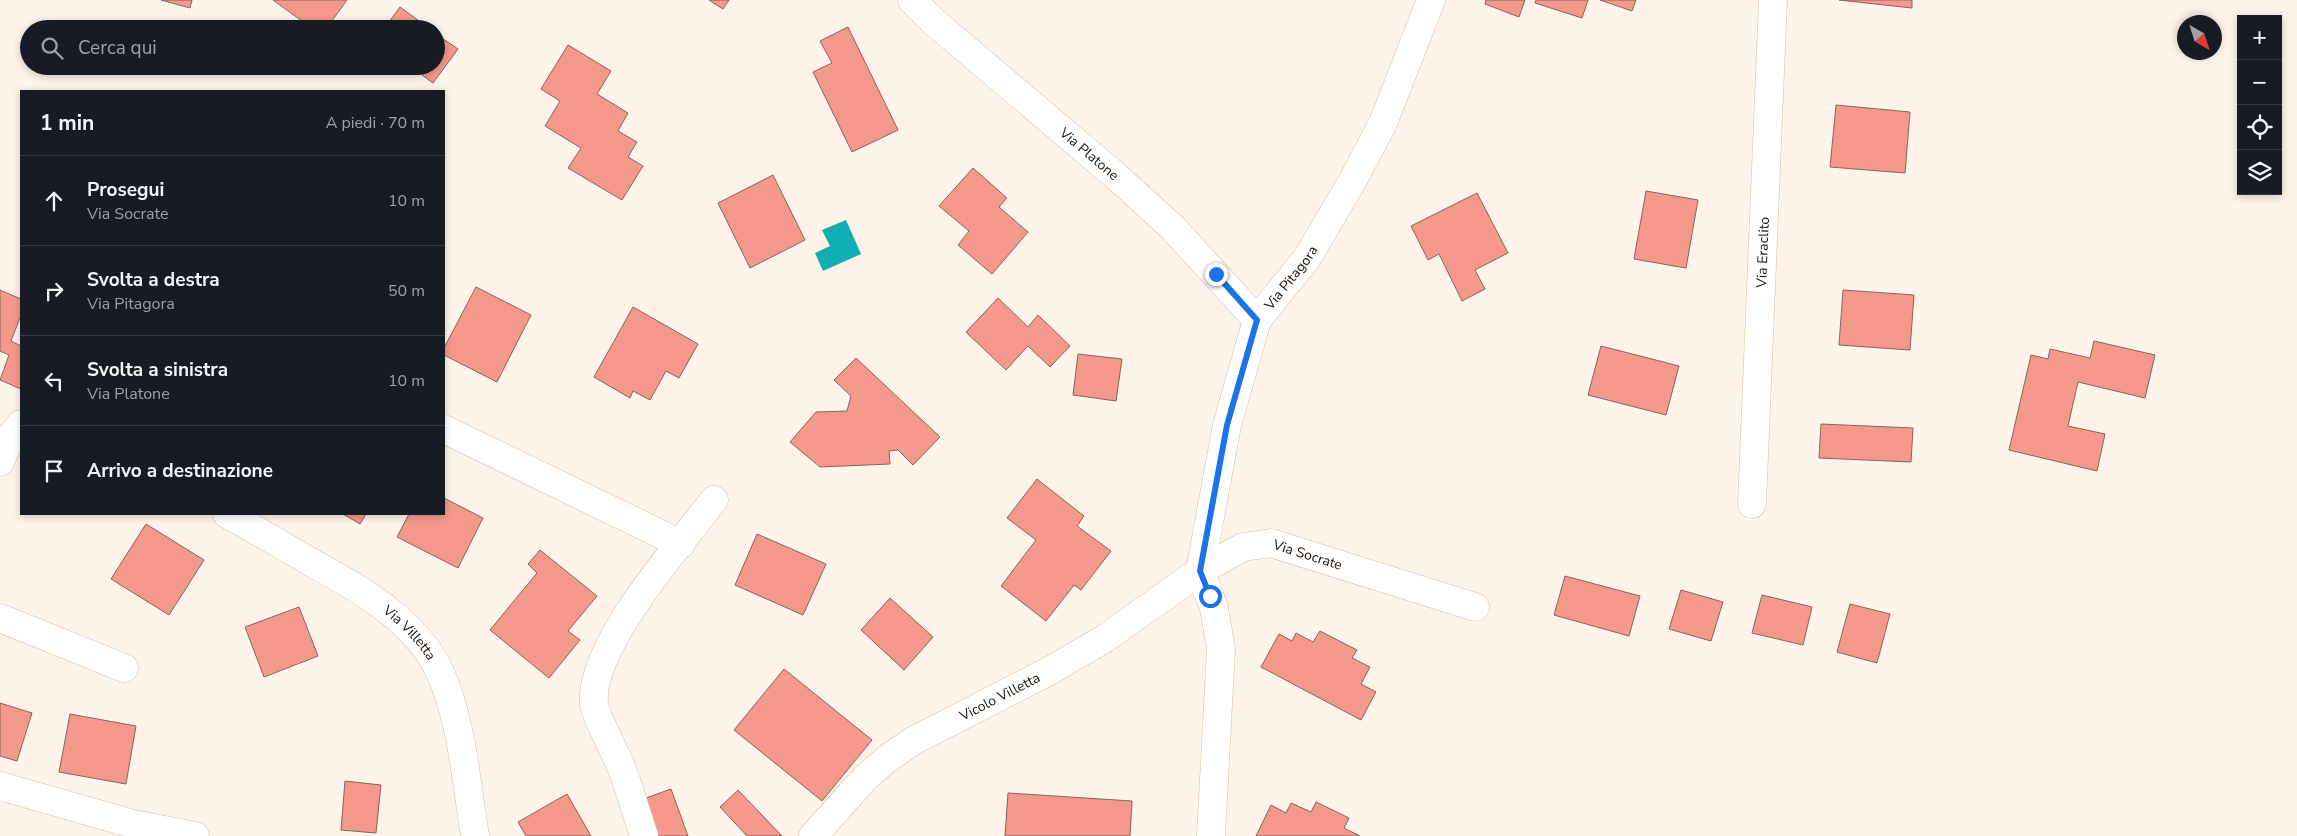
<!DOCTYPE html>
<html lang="it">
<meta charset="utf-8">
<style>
:root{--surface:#171b24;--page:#242831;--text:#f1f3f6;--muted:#9ea1a6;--line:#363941}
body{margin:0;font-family:"Nunito Sans",sans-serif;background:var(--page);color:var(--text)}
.controls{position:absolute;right:15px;top:15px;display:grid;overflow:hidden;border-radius:0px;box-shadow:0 2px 8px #0003}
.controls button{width:45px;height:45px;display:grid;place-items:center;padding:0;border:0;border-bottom:1px solid var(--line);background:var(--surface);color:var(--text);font:25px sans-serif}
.compass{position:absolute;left:2177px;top:15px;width:45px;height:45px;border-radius:50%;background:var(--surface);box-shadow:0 2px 8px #0003;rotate:141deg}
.stop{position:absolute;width:15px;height:15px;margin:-11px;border:4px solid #1a73e8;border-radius:50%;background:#fff}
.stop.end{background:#1a73e8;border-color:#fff;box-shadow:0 1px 5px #0008}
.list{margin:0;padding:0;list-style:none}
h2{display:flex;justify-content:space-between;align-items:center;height:65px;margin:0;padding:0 20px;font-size:21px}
h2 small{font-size:16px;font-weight:400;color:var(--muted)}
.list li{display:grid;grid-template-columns:32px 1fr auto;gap:15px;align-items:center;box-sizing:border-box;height:90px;padding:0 20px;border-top:1px solid var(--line)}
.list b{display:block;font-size:19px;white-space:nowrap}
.list p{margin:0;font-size:16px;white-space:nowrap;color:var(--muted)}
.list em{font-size:16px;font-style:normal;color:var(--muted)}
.icon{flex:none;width:28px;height:28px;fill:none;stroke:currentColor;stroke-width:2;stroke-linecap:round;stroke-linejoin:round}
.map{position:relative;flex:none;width:2297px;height:836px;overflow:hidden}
.search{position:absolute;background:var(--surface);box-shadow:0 2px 8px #0003;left:20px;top:20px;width:425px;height:55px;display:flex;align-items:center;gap:12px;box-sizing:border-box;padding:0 18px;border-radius:28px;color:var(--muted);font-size:19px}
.panel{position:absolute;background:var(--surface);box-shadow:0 2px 8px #0003;left:20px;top:90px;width:425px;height:425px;border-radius:0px}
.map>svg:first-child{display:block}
.water{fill:#11aeb1}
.building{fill:#f5988c;stroke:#86645f}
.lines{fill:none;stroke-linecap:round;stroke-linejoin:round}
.minor-casing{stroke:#d6bba3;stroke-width:29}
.minor{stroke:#fff;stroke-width:28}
.route{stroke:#1a73e8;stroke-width:6}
.labels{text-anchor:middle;stroke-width:5;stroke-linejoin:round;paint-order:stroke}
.street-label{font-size:14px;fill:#1a1109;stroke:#fff}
</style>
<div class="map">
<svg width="2297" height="836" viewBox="0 0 2297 836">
<rect width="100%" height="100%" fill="#fef3e9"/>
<path class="water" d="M846 220 861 254 823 271 815 253 830 246 822 230Z"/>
<path class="building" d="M161 0H192L190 8Z
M273 0H347L326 29H313Z
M709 0H729L723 9Z
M1486 0H1525L1519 17 1485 4Z
M1536 0H1588L1582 18 1535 3Z
M1600 0H1636L1632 11Z
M1839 0H1912V8Z
M400 7 430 29H384Z
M848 27 898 130 852 152 813 72 832 63 820 41Z
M436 34 458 49 433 83 410 66H436Z
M568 45 611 71 597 94 628 113 618 131 637 142 628 157 643 166 622 200 568 168 581 148 545 126 560 101 541 89Z
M1836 105 1910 112 1905 173 1830 167Z
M973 168 1007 198 999 207 1028 232 992 274 958 245 969 231 939 206Z
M773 175 805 240 750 268 718 203Z
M1646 191 1698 200 1686 268 1634 259Z
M1477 193 1508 253 1475 270 1485 289 1462 301 1439 254 1428 260 1411 226Z
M476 287 531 315 497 382 444 355V348Z
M0 290 21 299V315L11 341 21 346V389L0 380 9 355 0 351Z
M1843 290 1914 295 1910 350 1839 345Z
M998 298 1028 327 1038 315 1070 346 1050 367 1028 346 1006 370 966 332Z
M633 307 698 344 679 378 666 371 650 400 633 391 630 398 594 377Z
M2094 341 2155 355 2145 398 2078 382 2068 426 2105 434 2097 471 2009 450 2031 355 2048 359 2050 349 2090 358Z
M1601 346 1679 366 1666 415 1588 395Z
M1078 354 1122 359 1116 401 1073 395Z
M856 358 940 437 913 465 898 450 889 451 890 464 820 467 790 442 816 412 847 411 851 396 834 380Z
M1821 424 1913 428 1911 462 1819 458Z
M1037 479 1084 516 1077 526 1111 551 1081 590 1074 585 1046 621 1001 586 1036 540 1007 518Z
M444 498 483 518 458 568 397 537 409 514H444Z
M343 514H366L360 524Z
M146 524 204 560 169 615 111 579Z
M757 534 826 564 803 615 735 585Z
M540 550 597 596 568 631 580 640 549 678 490 630 537 573 528 564Z
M1565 576 1640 596 1629 636 1554 615Z
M1681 590 1723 602 1711 641 1669 629Z
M1762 595 1812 607 1803 645 1752 633Z
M890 598 933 637 904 670 861 630Z
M1850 604 1890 614 1877 663 1837 652Z
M299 607 318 656 264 677 245 627Z
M1320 631 1357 650 1352 658 1370 667 1361 684 1376 692 1361 720 1261 667 1279 634 1292 641 1296 633 1313 642Z
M784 669 872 740 822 801 734 730Z
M0 703 32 713 17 761 0 756Z
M70 714 136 726 126 784 59 772Z
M345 781 381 785 376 833 341 830Z
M671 789 688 836H651L638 801Z
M738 790 782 836H747L720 807Z
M1008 793 1132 801 1130 836H1005Z
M567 794 591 836H526L518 822Z
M1316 802 1349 818 1344 828 1360 836H1256L1271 805 1286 813 1291 803 1311 812Z"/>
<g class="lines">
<g class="minor-casing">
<g id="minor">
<path id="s1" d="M912 0 933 21 1117 177 1173 228 1257 320"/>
<path d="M444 429 681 544"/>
<path d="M0 462 11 436 21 424"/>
<path id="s2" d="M1752 504 1773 0"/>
<path id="s3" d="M227 514C254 529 282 545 309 561 363 591 425 624 446 687 463 734 467 787 475 836"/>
<path id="s4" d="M1200 571 1227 425 1257 320 1307 258 1353 180 1383 123 1431 0"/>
<path d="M1200 571 1214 608 1221 649 1211 836"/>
<path d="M0 618 124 668"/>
<path d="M0 786 133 824 195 836"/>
<path d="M644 836C636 812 629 787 620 764 614 750 596 717 594 704 588 648 680 544 714 500"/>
<path id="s5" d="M813 836 865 778 887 759 913 741 1051 670 1104 639 1200 571 1243 547 1271 543 1475 607"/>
</g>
</g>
<use href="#minor" class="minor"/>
</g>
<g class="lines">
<path class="route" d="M1210 596 1200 571 1227 425 1257 320 1216 274"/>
</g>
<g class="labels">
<g class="street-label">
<text dy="5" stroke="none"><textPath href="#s1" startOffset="235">Via Platone</textPath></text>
<text dy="5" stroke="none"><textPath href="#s2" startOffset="252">Via Eraclito</textPath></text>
<text dy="5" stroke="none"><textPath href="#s4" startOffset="312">Via Pitagora</textPath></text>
<text dy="5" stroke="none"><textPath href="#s5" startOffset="589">Via Socrate</textPath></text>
<text dy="5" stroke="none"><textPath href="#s3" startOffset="219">Via Villetta</textPath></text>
<text dy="5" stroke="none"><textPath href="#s5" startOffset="236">Vicolo Villetta</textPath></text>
</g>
</g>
</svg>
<div class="controls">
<button>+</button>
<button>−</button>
<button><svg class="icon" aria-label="locate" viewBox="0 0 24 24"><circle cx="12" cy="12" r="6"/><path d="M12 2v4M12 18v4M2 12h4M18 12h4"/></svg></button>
<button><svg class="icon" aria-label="layers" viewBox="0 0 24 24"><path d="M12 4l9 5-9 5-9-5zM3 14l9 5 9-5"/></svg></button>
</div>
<svg class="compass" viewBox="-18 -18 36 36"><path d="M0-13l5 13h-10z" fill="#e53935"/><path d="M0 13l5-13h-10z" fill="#9ea1a6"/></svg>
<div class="stop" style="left:1210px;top:596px"></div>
<div class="stop end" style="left:1216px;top:274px"></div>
<div class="search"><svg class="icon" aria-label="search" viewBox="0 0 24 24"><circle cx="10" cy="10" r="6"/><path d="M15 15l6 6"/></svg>Cerca qui</div>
<section class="panel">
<h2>1 min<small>A piedi · 70 m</small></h2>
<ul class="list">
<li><svg class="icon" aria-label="ahead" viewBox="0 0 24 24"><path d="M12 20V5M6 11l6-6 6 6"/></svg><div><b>Prosegui</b><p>Via Socrate</p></div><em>10 m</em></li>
<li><svg class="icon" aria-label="right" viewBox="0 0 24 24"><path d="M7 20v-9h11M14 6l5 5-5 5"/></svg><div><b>Svolta a destra</b><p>Via Pitagora</p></div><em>50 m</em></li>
<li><svg class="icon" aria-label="left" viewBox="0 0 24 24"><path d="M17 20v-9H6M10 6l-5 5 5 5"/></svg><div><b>Svolta a sinistra</b><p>Via Platone</p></div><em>10 m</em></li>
<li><svg class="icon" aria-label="arrive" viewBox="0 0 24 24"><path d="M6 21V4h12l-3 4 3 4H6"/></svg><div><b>Arrivo a destinazione</b></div></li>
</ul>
</section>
</div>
